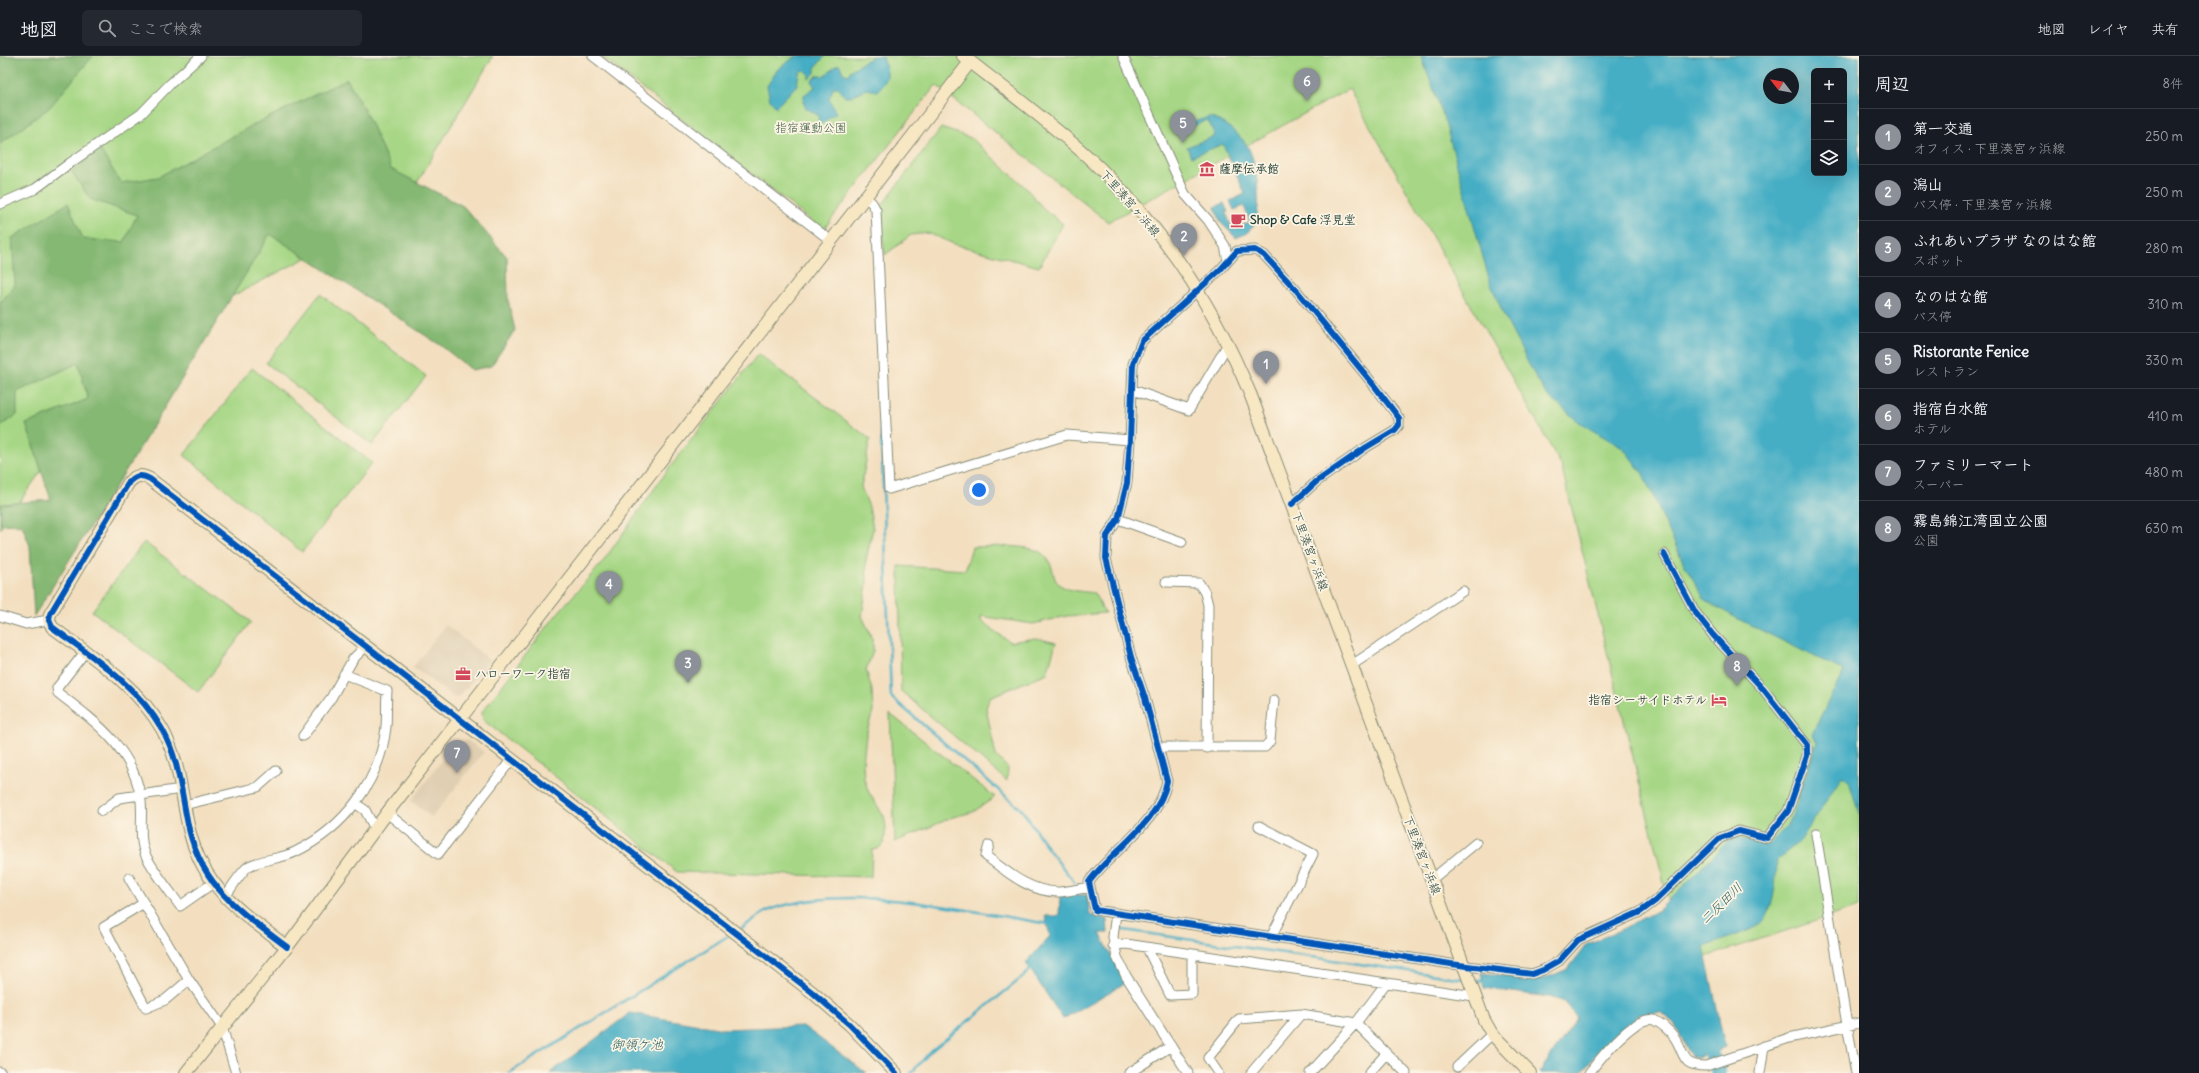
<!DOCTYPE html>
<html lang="ja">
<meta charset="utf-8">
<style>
:root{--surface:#171b24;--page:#242831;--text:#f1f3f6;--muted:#9ea1a6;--line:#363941;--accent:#8c9099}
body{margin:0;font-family:Delius,"Klee One",sans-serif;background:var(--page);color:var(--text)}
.controls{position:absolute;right:12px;top:12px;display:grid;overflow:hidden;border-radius:6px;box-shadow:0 4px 16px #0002}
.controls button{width:36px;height:36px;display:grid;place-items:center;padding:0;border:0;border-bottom:1px solid var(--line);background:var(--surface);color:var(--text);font:20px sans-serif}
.compass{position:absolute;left:1763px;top:12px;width:36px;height:36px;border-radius:50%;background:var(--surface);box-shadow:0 4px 16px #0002;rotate:301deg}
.you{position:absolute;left:979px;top:434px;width:14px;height:14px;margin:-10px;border:3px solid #fff;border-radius:50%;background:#1a73e8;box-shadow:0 0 0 6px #1a73e833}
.badge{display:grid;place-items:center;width:26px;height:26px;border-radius:50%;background:var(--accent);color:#fff;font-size:13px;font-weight:700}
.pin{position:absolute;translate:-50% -33px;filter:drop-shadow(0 1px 2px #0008)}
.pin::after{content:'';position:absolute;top:21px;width:14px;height:12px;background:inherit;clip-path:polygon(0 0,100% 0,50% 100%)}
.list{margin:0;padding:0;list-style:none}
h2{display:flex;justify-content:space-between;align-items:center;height:52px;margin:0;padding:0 16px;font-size:17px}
h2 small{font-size:13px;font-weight:400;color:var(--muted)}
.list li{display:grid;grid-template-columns:26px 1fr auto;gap:12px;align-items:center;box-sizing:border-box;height:56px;padding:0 16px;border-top:1px solid var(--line)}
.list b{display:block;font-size:15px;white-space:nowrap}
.list p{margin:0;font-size:13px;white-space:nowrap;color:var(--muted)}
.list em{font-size:13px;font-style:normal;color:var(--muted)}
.icon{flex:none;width:22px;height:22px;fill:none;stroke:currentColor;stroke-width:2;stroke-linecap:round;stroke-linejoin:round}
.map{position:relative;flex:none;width:1859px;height:1017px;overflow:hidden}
header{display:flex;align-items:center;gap:24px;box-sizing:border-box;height:56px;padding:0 20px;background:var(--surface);border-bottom:1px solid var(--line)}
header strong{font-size:19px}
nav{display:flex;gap:22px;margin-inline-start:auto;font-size:14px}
.search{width:280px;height:36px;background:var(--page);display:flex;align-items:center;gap:10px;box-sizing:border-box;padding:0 14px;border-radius:6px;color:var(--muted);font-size:15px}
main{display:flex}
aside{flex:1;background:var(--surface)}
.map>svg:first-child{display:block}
.built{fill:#e0cfb2}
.green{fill:#a7d786;stroke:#638a5d;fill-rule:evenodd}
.forest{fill:#85b873;stroke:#527a54}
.water{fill:#45adc4;stroke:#32757c;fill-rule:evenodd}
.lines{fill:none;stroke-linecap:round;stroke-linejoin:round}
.stream{stroke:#45adc4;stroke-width:2.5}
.river{stroke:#45adc4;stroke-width:15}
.street-casing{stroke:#898e7a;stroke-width:11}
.secondary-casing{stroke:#898e7a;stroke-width:14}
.street{stroke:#fff;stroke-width:9}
.secondary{stroke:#f8e7c3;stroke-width:12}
.cycleway-casing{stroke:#fcf5e5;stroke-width:8}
.cycleway{stroke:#0057b8;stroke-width:6}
.labels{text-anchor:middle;stroke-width:3.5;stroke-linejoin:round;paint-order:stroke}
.park-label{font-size:12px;fill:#3a5c44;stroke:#fcf5e5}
.poi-label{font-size:12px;font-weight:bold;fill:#1f3d34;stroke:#fcf5e5;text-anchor:start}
.street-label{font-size:12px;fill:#1f3d34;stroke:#fcf5e5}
.water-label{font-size:13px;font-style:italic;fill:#2a5f5f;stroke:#fcf5e5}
</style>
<header>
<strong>地図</strong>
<div class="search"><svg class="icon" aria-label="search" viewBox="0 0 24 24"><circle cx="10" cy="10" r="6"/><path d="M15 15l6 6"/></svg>ここで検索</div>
<nav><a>地図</a><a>レイヤ</a><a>共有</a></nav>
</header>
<main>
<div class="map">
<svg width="1859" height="1017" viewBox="0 0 1859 1017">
<rect width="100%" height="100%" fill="#fcf5e5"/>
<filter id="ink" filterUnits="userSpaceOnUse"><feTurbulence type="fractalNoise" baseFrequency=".025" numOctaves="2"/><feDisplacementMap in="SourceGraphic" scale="8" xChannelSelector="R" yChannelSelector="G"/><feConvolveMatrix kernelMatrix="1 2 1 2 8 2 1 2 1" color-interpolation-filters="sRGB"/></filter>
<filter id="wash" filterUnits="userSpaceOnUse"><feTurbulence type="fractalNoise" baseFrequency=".012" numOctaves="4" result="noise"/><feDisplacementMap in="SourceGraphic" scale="16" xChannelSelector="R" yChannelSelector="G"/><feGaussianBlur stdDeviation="0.9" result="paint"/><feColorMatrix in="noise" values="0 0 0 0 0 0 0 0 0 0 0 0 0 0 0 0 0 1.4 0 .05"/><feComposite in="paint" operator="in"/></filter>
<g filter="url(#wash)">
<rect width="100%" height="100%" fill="#f3dfc0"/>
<path class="built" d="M446 569 490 604 459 641 455 642 413 611Z
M467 684 484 696 432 761 411 745 456 686Z"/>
<path class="green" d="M0 0H493L402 152 127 295 0 473Z
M601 0H1859V851L1684 908 1561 409 1349 33 1108 166 936 29 823 174ZM1814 15H1844V117H1814ZM1769 18H1793V42H1769Z
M941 72 971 82 1025 131 1043 152 1063 168 1039 211 954 188 928 177 911 179 885 199 879 153Z
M320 238 426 320 372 389 266 307Z
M758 298 870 383 861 431 869 451 873 473 866 504 867 527 862 560 873 584V595L866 614 872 634 873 655 866 679 863 707 864 723 869 737 884 760 886 771 884 787 878 793 872 794 871 821 677 816 483 664 482 656 557 558 602 507 667 415Z
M252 312 372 407 302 496 184 399Z
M144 486 251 566 198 636 92 555Z
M972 491C990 491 1029 487 1043 498 1050 504 1052 511 1054 520 1058 536 1082 535 1094 537L1105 557 1067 560 1033 568 980 560 982 566 1010 586 1036 582 1056 587 1047 617 990 641 986 652 996 700 1008 712 1007 725 901 635 899 510 965 514Z
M890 658 995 741 973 756 953 761 895 786Z"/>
<path class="forest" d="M0 0H93L49 52 0 88Z
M347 23 366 57 391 113 463 150 507 201 508 244 515 274 491 310 472 314 440 289 270 178 138 395 34 560 30 490 22 469 0 468 1 448 51 444 26 368 88 343 78 307 17 336V359L0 370V247L15 229 12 182 68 147 83 183 124 186 137 159 90 143 72 116 99 92 121 127 158 121 255 68Z"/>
<path class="water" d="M796 0H825L815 12V17L809 23V17L803 14 799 17 797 29 776 51 770 44 767 30 778 13Z
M873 0H883C886 17 893 19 877 35L866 33 851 41H845L838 31H834L829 42 836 57 821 68 818 66 819 60 806 52 803 46 804 39 815 31 811 25 818 19 823 21 837 9H840L843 17 848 19 851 14Z
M1421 0H1859V758L1849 725 1842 720 1801 784 1777 804C1776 821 1775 858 1759 869 1746 877 1719 885 1704 891L1725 991 1698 1001 1691 1000 1674 967 1660 956 1639 959 1603 990 1581 1017H1539L1577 962 1563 945 1548 941 1484 932 1481 917 1543 923 1568 913 1586 889 1622 873 1660 853 1727 786 1737 782 1767 790 1787 770 1793 758 1817 686 1813 680V675L1844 615 1738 563 1705 544 1683 506 1643 418 1624 393 1579 366 1547 339 1536 322 1506 264 1490 226 1442 56ZM1814 15H1844V117H1814ZM1769 18H1793V42H1769Z
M1209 61C1222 64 1243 80 1249 93 1257 110 1263 153 1253 170 1249 177 1243 179 1236 182L1221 167 1215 151 1224 147 1228 156 1226 157 1233 174 1250 166 1244 150 1234 154 1230 145 1245 138 1223 88 1191 101 1187 91 1215 80 1208 64 1191 71 1190 67Z
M1060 838 1087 839 1090 859 1107 863 1108 877H1100L1125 927 1063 963 1026 907 1050 880 1045 860H1059Z
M630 957 723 973 803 970 866 1017H550Z"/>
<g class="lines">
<path class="stream" d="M879 321 891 641 1023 755 1048 793 1075 827
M1117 873 1464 923
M739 874C750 867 763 855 775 852 855 827 967 855 1049 868
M1473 924 1486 926
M509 1017 731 878
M911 1017 931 995 1023 921 1032 911"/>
<path class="river" d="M1704 977 1713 1001
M1717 1012 1718 1017"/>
</g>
</g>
<g filter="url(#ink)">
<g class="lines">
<g class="street-casing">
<path id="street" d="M593 0 830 184
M1123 0 1185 138 1208 164 1225 190 1228 205
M864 140 872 147 876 154 889 433 1067 379 1130 384
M0 148 35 133 70 107 141 58 170 28 201 0
M1133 334 1189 354 1228 288
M1292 448 1316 426 1365 392 1395 374 1399 369V362L1373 328 1297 235 1264 199 1255 194 1237 195 1220 214 1142 285 1133 308 1130 384 1127 427 1118 463 1107 480 1106 502 1131 601 1145 642 1167 725C1160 766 1112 794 1089 826L1095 854 1451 908 1532 918 1543 914 1559 905 1578 884 1640 856 1655 845 1720 782 1739 775 1767 782 1788 755 1807 700V689L1764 634 1713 579 1695 556 1664 498
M1118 463 1182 486
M1166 526 1199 527 1205 537 1208 549 1207 692
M0 560 26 568 49 564
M85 596 57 632 58 637C96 666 135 694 141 745 143 762 138 783 146 800 155 817 169 834 180 850L213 827
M1352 609 1463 535
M303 680 331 642 353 603 366 590
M1159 691H1265L1270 685 1274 644
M356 748 365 754 375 773
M184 749 258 731 276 715
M102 755 119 742 182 733
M387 757 438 798 512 703
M1259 770 1313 798 1271 881
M1816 778 1847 969 1856 1017
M989 789 986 800C1007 816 1031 837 1060 836 1070 835 1080 833 1090 831
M129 822 189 924 222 971 236 1017
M1431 824 1476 787
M225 841C230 834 242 814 249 810 263 803 281 803 295 796 344 772 380 726 386 671 387 659 386 647 387 635L344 618
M144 847 104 871 146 952 165 944 189 924
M1116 857 1113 881 1117 901 1126 920 1188 1017
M1113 889 1126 888 1474 940
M1147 892 1170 939 1192 938V898
M1457 1011 1492 978
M0 1016 1 1017
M1129 1017 1171 990
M1218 1017 1208 1002 1239 963 1301 958 1356 967 1406 1017
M1251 1017 1301 958
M1310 1017 1356 967 1386 927
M1369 1017 1386 998
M1589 1017C1599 1004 1635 958 1654 964 1661 967 1671 976 1675 982 1686 1000 1681 1010 1706 1010L1789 982 1859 967
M1760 1017 1764 990"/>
</g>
<g class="secondary-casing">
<path id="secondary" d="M963 0C1005 33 1048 65 1088 101 1160 167 1214 250 1251 340L1484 964 1492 978 1530 1017
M287 891C237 853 199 829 187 764 181 733 178 701 162 673 137 629 92 601 52 571L49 564 50 558 129 426C136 419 141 418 150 423L812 936 850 969 896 1017
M186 1017 287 891 387 757 970 6"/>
</g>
<use href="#street" class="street"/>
<use href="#secondary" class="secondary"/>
<g class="cycleway-casing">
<path id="cycleway" d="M1292 448 1316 426 1365 392 1395 374 1399 369V362L1373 328 1297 235 1264 199 1255 194 1237 195 1220 214 1142 285 1133 308 1130 384 1127 427 1118 463 1107 480 1106 502 1131 601 1145 642 1167 725C1160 766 1112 794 1089 826L1095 854 1451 908 1532 918 1543 914 1559 905 1578 884 1640 856 1655 845 1720 782 1739 775 1767 782 1788 755 1807 700V689L1764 634 1713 579 1695 556 1664 498
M287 891C237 853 199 829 187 764 181 733 178 701 162 673 137 629 92 601 52 571L49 564 50 558 129 426C136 419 141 418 150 423L812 936 850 969 896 1017"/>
</g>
<use href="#cycleway" class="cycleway"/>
</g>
</g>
<defs>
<g id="museum-bare" transform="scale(1.2)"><path d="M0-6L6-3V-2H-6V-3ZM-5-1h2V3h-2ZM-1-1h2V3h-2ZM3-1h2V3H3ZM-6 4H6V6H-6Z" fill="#d1495b" stroke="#fcf5e5" stroke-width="2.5" paint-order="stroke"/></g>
<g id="cafe-bare" transform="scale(1.2)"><path d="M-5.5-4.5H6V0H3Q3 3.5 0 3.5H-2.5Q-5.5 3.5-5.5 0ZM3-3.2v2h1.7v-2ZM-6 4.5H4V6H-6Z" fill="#d1495b" stroke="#fcf5e5" stroke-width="2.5" paint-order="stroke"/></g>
<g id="office-bare" transform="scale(1.2)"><path d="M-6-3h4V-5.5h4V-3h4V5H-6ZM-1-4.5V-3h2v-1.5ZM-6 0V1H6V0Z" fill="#d1495b" stroke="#fcf5e5" stroke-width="2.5" paint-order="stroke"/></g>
<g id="hotel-bare" transform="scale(1.2)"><path d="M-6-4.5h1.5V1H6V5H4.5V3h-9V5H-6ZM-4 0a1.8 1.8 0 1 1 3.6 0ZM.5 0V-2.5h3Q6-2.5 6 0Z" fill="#d1495b" stroke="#fcf5e5" stroke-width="2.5" paint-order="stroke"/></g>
</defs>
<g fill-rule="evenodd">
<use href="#museum-bare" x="1207" y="113"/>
<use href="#cafe-bare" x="1238" y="164"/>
<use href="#office-bare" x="463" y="618"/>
<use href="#hotel-bare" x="1719" y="644"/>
</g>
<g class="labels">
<g class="park-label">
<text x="811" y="76">指宿運動公園</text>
</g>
<g class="poi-label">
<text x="1219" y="117">薩摩伝承館</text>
<text x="1250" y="168">Shop &amp; Cafe 浮見堂</text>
<text x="475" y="622">ハローワーク指宿</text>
<text x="1707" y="648" text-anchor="end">指宿シーサイドホテル</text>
</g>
<g class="street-label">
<text transform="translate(1130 147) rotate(49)" y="4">下里湊宮ヶ浜線</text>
<text transform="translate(1310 495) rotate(70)" y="4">下里湊宮ヶ浜線</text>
<text transform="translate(1422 799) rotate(69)" y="4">下里湊宮ヶ浜線</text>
</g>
<g class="water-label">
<text transform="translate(1721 847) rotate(-44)" y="5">二反田川</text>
<text x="637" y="993">御領ケ池</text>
</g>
</g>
</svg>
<div class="controls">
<button>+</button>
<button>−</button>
<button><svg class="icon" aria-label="layers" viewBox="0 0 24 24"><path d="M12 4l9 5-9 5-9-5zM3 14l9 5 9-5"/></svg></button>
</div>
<svg class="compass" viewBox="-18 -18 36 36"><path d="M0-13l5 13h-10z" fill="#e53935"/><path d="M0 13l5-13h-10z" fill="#9ea1a6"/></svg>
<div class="you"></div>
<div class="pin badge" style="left:1266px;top:328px">1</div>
<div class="pin badge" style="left:1184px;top:200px">2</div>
<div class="pin badge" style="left:688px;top:627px">3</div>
<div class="pin badge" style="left:609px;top:548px">4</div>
<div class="pin badge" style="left:1183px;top:87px">5</div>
<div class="pin badge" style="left:1307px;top:45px">6</div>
<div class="pin badge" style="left:457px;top:717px">7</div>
<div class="pin badge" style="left:1737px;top:630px">8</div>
</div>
<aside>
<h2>周辺<small>8件</small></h2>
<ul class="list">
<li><span class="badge">1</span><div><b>第一交通</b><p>オフィス · 下里湊宮ヶ浜線</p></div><em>250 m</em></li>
<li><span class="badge">2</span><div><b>潟山</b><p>バス停 · 下里湊宮ヶ浜線</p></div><em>250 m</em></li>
<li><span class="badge">3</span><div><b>ふれあいプラザ なのはな館</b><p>スポット</p></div><em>280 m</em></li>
<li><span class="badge">4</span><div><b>なのはな館</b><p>バス停</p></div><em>310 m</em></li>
<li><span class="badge">5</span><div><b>Ristorante Fenice</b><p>レストラン</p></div><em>330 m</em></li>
<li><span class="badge">6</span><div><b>指宿白水館</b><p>ホテル</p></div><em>410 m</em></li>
<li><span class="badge">7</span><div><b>ファミリーマート</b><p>スーパー</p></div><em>480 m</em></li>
<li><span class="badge">8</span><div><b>霧島錦江湾国立公園</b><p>公園</p></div><em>630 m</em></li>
</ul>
</aside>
</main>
